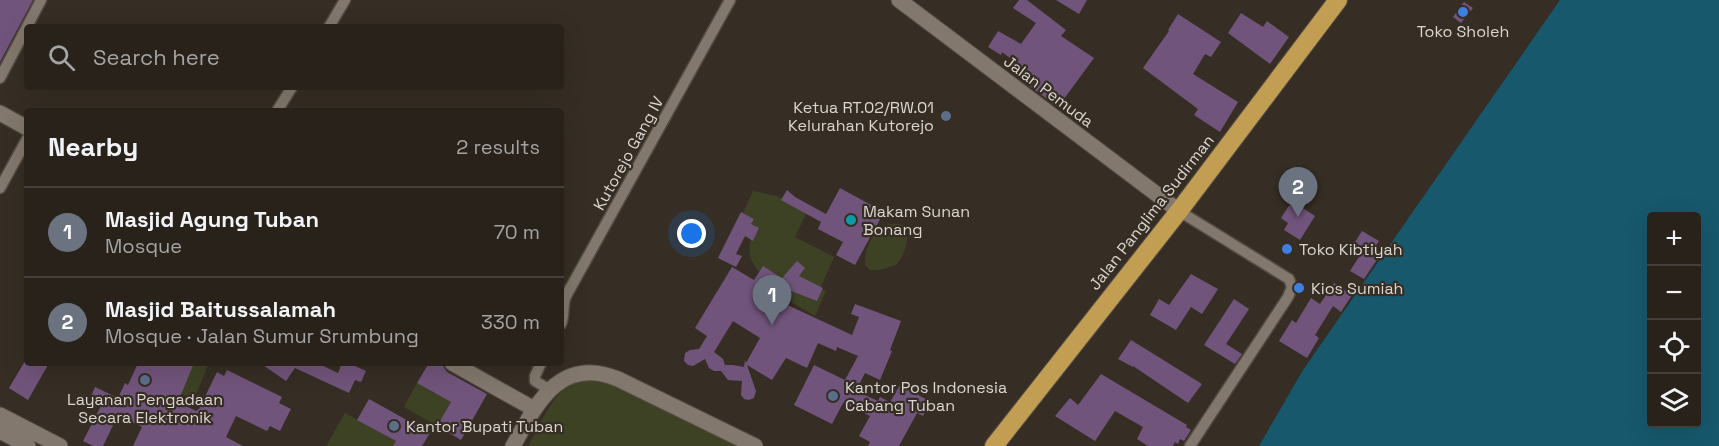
<!DOCTYPE html>
<meta charset="utf-8">
<style>
:root{--surface:#28221b;--page:#342f28;--text:#f1f3f6;--muted:#a5a4a3;--line:#443f3a;--accent:#a6b1fc}
body{margin:0;font-family:"Space Grotesk",sans-serif;background:var(--page);color:var(--text)}
.controls{position:absolute;right:18px;bottom:18px;display:grid;overflow:hidden;border-radius:6px;box-shadow:0 6px 24px #0002}
.controls button{width:54px;height:54px;display:grid;place-items:center;padding:0;border:0;border-bottom:2px solid var(--line);background:var(--surface);color:var(--text);font:30px sans-serif}
.you{position:absolute;left:692px;top:234px;width:21px;height:21px;margin:-15px;border:4px solid #fff;border-radius:50%;background:#1a73e8;box-shadow:0 0 0 9px #1a73e833}
.badge{display:grid;place-items:center;width:39px;height:39px;border-radius:50%;background:var(--accent);color:#fff;font-size:20px;font-weight:700}
.pin{position:absolute;translate:-50% -50px;filter:drop-shadow(0 2px 3px #0008)}
.pin::after{content:'';position:absolute;top:32px;width:21px;height:18px;background:inherit;clip-path:polygon(0 0,100% 0,50% 100%)}
.list{margin:0;padding:0;list-style:none}
h2{display:flex;justify-content:space-between;align-items:center;height:78px;margin:0;padding:0 24px;font-size:26px}
h2 small{font-size:20px;font-weight:400;color:var(--muted)}
.list li{display:grid;grid-template-columns:39px 1fr auto;gap:18px;align-items:center;box-sizing:border-box;height:90px;padding:0 24px;border-top:2px solid var(--line)}
.list b{display:block;font-size:22px;white-space:nowrap}
.list p{margin:0;font-size:20px;white-space:nowrap;color:var(--muted)}
.list em{font-size:20px;font-style:normal;color:var(--muted)}
.icon{flex:none;width:33px;height:33px;fill:none;stroke:currentColor;stroke-width:2;stroke-linecap:round;stroke-linejoin:round}
.map{position:relative;flex:none;width:1719px;height:446px;overflow:hidden}
.search{position:absolute;background:var(--surface);box-shadow:0 6px 24px #0002;left:24px;top:24px;width:540px;height:66px;display:flex;align-items:center;gap:15px;box-sizing:border-box;padding:0 21px;border-radius:6px;color:var(--muted);font-size:22px}
.panel{position:absolute;background:var(--surface);box-shadow:0 6px 24px #0002;left:24px;top:108px;width:540px;height:258px;border-radius:6px}
.map>svg:first-child{display:block}
.green{fill:#3e4224}
.water{fill:#17586d;fill-rule:evenodd}
.building{fill:#71547b;fill-rule:evenodd}
.lines{fill:none;stroke-linecap:round;stroke-linejoin:round}
.street-casing{stroke:#534c44;stroke-width:13}
.secondary-casing{stroke:#534c44;stroke-width:17}
.highway-casing{stroke:#534c44;stroke-width:20}
.street{stroke:#82786d;stroke-width:10}
.secondary{stroke:#82786d;stroke-width:15}
.highway{stroke:#c29e53;stroke-width:18}
.shop-dot{fill:#3f7fe0;stroke:#362e24;stroke-width:2}
.service-dot{fill:#5c6f8a;stroke:#362e24;stroke-width:2}
.culture-dot{fill:#0f9aa8;stroke:#362e24;stroke-width:2}
.labels{text-anchor:middle;stroke-width:4.5;stroke-linejoin:round;paint-order:stroke}
.poi-label{font-size:16px;fill:#dbd6d0;stroke:#362e24;text-anchor:start}
.street-label{font-size:16px;fill:#dbd6d0;stroke:#362e24}
</style>
<div class="map">
<svg width="1719" height="446" viewBox="0 0 1719 446">
<rect width="100%" height="100%" fill="#362e24"/>
<path class="green" d="M753 191 777 196 806 214 795 237 834 257 820 289 826 291 815 316 788 300 796 286 763 266 759 272C751 261 747 254 751 240L753 241 759 229 751 224 754 219 743 213Z
M890 224H900L907 230C909 242 904 256 896 265L880 270H870L865 265C864 249 873 228 890 224Z
M194 363H209L194 399 170 389Z
M600 377 747 446H528C542 423 553 388 581 380 587 378 594 378 600 377Z
M417 383 451 402 437 426 404 407Z
M345 413 396 441 393 446H326Z"/>
<path class="water" d="M1560 0H1719V446H1259L1303 370ZM1652 216H1696V424H1652Z"/>
<path class="building" d="M0 0H33L0 62Z
M1019 0H1027L1066 30 1061 36 1094 58 1058 107 1028 85 1035 77 1002 52 1001 55 988 47 998 31 1021 44 1036 23 1013 8Z
M1056 0H1087L1079 14Z
M1464 2 1473 8 1461 23 1453 17Z
M1241 13 1263 27 1267 21 1289 37 1270 64 1228 33Z
M1178 14 1221 42 1211 57 1205 54 1193 74 1238 102 1220 132 1194 115 1198 109 1143 68 1169 31 1168 30Z
M840 188 884 212 855 265 836 255 843 242 818 229 821 222 781 200 787 190 795 197 826 214Z
M1292 201 1315 216 1300 240 1284 230 1288 223 1281 218Z
M741 212 754 219 751 224 759 228 753 241 745 236 736 254 742 256 736 267 718 258Z
M1362 231 1379 241 1371 253 1355 242Z
M1364 249 1378 258 1364 279 1350 271Z
M797 261 805 268 799 276 823 288 817 301 786 289 781 302 852 335 859 317 851 314 855 304 901 321 890 350 892 351 880 380 865 373 856 391 878 401 880 397 890 402 900 385 931 402 923 416 917 413 899 446H868L870 442 859 436 870 416 843 403 832 424 794 405 814 365 845 380 858 356 837 347 836 351 818 343 807 368 786 358 772 380 747 365 756 391 754 398 749 400 744 399 741 395 742 381 728 380 721 371H714L709 368 705 359 693 366 688 365 684 361 685 353 690 350 699 349 707 336 695 328 732 267 754 280 763 266 782 278ZM733 321 760 338 746 363 745 360 744 367 733 365H725L723 359 714 352Z
M1191 274 1218 289 1202 314 1191 307 1176 330 1150 315 1159 299 1169 305Z
M1334 283 1352 295 1341 312 1333 306 1315 335 1319 338 1307 358 1279 341 1292 320 1296 323 1311 298 1320 304Z
M1234 299 1249 309 1226 344 1242 354 1235 364 1204 345Z
M1131 340 1202 384 1188 403 1133 366V367L1118 359Z
M25 361 27 363H49L28 400 9 388Z
M138 363H194L178 402 196 411 199 409 217 372 224 376 227 370 282 397 279 403 291 409 280 431 270 426 267 431 236 416 226 437 243 446H133L142 427 118 415 103 446H93L83 441 102 404 90 398 95 387 118 398 125 383 128 385Z
M260 363H317L338 373 342 363H348L366 371 361 382 355 380 349 393 295 368 286 381Z
M429 363H438L443 366 447 372 487 394 461 440 437 426 451 402 417 383Z
M1101 374 1187 425 1186 427 1191 430 1184 441 1180 439 1178 444 1175 442 1173 446H1148L1137 439 1143 427 1115 411 1095 441 1055 416 1070 398 1078 405Z
M369 399 430 433 422 446H393L396 441 357 420Z"/>
<g class="lines">
<g class="street-casing">
<path id="street" d="M329 27 345 0
M0 78 41 0
M277 111 292 87
M0 188 27 139
M1179 211 1289 279 1292 287 1288 297 1190 446
M561 324C565 315 562 305 566 296L730 0
M541 363 535 376V381L550 390"/>
</g>
<g class="secondary-casing">
<path id="secondary" d="M899 0 1179 211
M0 113 27 128
M452 363 534 409
M0 415 60 446
M0 431 28 446
M513 446C537 403 560 355 618 379L755 446"/>
</g>
<g class="highway-casing">
<path id="highway" d="M994 446 1179 211 1338 0"/>
</g>
<use href="#street" class="street"/>
<use href="#secondary" class="secondary"/>
<use href="#highway" class="highway"/>
</g>
<g class="shop-dot">
<circle cx="1463" cy="12" r="6"/>
<circle cx="1287" cy="249" r="6"/>
<circle cx="1299" cy="288" r="6"/>
</g>
<g class="service-dot">
<circle cx="946" cy="116" r="6"/>
<circle cx="145" cy="380" r="6"/>
<circle cx="833" cy="396" r="6"/>
<circle cx="394" cy="426" r="6"/>
</g>
<circle class="culture-dot" cx="851" cy="220" r="6"/>
<g class="labels">
<g class="poi-label">
<text x="1463" y="37" text-anchor="middle">Toko Sholeh</text>
<text x="934" y="113" text-anchor="end">Ketua RT.02/RW.01<tspan x="934" dy="18">Kelurahan Kutorejo</tspan></text>
<text x="863" y="217">Makam Sunan<tspan x="863" dy="18">Bonang</tspan></text>
<text x="1299" y="255">Toko Kibtiyah</text>
<text x="1311" y="294">Kios Sumiah</text>
<text x="845" y="393">Kantor Pos Indonesia<tspan x="845" dy="18">Cabang Tuban</tspan></text>
<text x="145" y="405" text-anchor="middle">Layanan Pengadaan<tspan x="145" dy="18">Secara Elektronik</tspan></text>
<text x="406" y="432">Kantor Bupati Tuban</text>
</g>
<g class="street-label">
<text transform="translate(1049 91) rotate(37)" y="6">Jalan Pemuda</text>
<text transform="translate(628 153) rotate(-61)" y="6">Kutorejo Gang IV</text>
<text transform="translate(1151 212) rotate(-52)" y="6">Jalan Panglima Sudirman</text>
</g>
</g>
</svg>
<div class="controls">
<button>+</button>
<button>−</button>
<button><svg class="icon" aria-label="locate" viewBox="0 0 24 24"><circle cx="12" cy="12" r="6"/><path d="M12 2v4M12 18v4M2 12h4M18 12h4"/></svg></button>
<button><svg class="icon" aria-label="layers" viewBox="0 0 24 24"><path d="M12 4l9 5-9 5-9-5zM3 14l9 5 9-5"/></svg></button>
</div>
<div class="you"></div>
<div class="pin badge" style="left:772px;top:325px;background:#6b7280">1</div>
<div class="pin badge" style="left:1298px;top:217px;background:#6b7280">2</div>
<div class="search"><svg class="icon" aria-label="search" viewBox="0 0 24 24"><circle cx="10" cy="10" r="6"/><path d="M15 15l6 6"/></svg>Search here</div>
<section class="panel">
<h2>Nearby<small>2 results</small></h2>
<ul class="list">
<li><span class="badge" style="background:#6b7280">1</span><div><b>Masjid Agung Tuban</b><p>Mosque</p></div><em>70 m</em></li>
<li><span class="badge" style="background:#6b7280">2</span><div><b>Masjid Baitussalamah</b><p>Mosque · Jalan Sumur Srumbung</p></div><em>330 m</em></li>
</ul>
</section>
</div>
